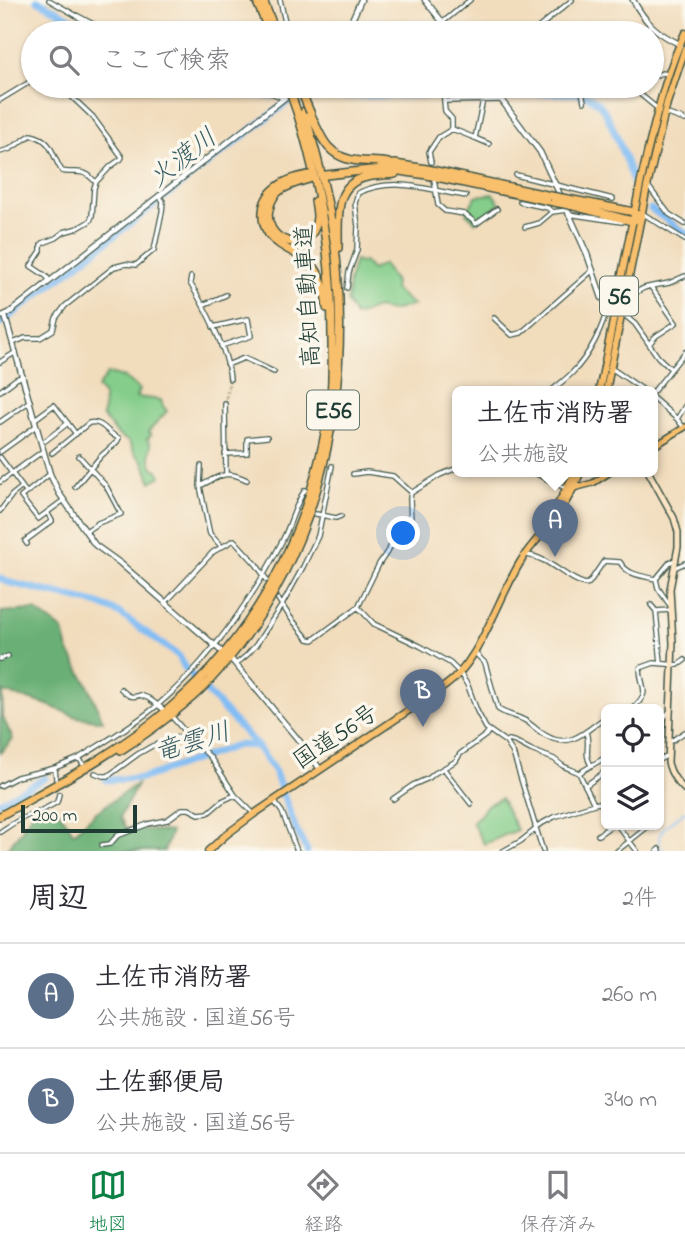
<!DOCTYPE html>
<html lang="ja">
<meta charset="utf-8">
<style>
:root{--surface:#fff;--page:#f7f7f7;--text:#2b2b33;--muted:#7c7c81;--line:#e1e1e2;--accent:#0b8043}
body{margin:0;font-family:"Indie Flower","Klee One",sans-serif;background:var(--page);color:var(--text)}
.controls{position:absolute;right:21px;bottom:21px;display:grid;overflow:hidden;border-radius:10px;box-shadow:0 2px 5px #0004}
.controls button{width:63px;height:63px;display:grid;place-items:center;padding:0;border:0;border-bottom:2px solid var(--line);background:var(--surface);color:var(--text);font:35px sans-serif}
.scale{position:absolute;left:21px;bottom:18px;width:116px;box-sizing:border-box;padding-left:7px;border:4px solid #1f3d34;border-top:0;font-size:19px;line-height:24px;white-space:nowrap;color:#1f3d34;-webkit-text-stroke:5px #fbf7ec;paint-order:stroke}
.you{position:absolute;left:404px;top:534px;width:24px;height:24px;margin:-18px;border:5px solid #fff;border-radius:50%;background:#1a73e8;box-shadow:0 0 0 10px #1a73e833}
.badge{display:grid;place-items:center;width:46px;height:46px;border-radius:50%;background:var(--accent);color:#fff;font-size:23px;font-weight:700}
.pin{position:absolute;translate:-50% -58px;filter:drop-shadow(0 2px 4px #0008)}
.pin::after{content:'';position:absolute;top:37px;width:24px;height:21px;background:inherit;clip-path:polygon(0 0,100% 0,50% 100%)}
.popup{position:absolute;left:452px;top:386px;width:206px;height:91px;box-sizing:border-box;display:grid;place-content:center;border-radius:10px;background:var(--surface);filter:drop-shadow(0 2px 5px #0005);font-size:23px;white-space:nowrap;color:var(--muted)}
.popup b{font-size:26px;color:var(--text)}
.popup::after{content:'';position:absolute;left:50%;top:100%;margin-left:-14px;border:14px solid transparent;border-top-color:var(--surface)}
.list{margin:0;padding:0;list-style:none}
h2{display:flex;justify-content:space-between;align-items:center;height:91px;margin:0;padding:0 28px;font-size:30px}
h2 small{font-size:23px;font-weight:400;color:var(--muted)}
.list li{display:grid;grid-template-columns:46px 1fr auto;gap:21px;align-items:center;box-sizing:border-box;height:105px;padding:0 28px;border-top:2px solid var(--line)}
.list b{display:block;font-size:26px;white-space:nowrap}
.list p{margin:0;font-size:23px;white-space:nowrap;color:var(--muted)}
.list em{font-size:23px;font-style:normal;color:var(--muted)}
.icon{flex:none;width:38px;height:38px;fill:none;stroke:currentColor;stroke-width:2;stroke-linecap:round;stroke-linejoin:round}
.map{position:relative;flex:none;width:685px;height:851px;overflow:hidden}
.search{position:absolute;background:var(--surface);box-shadow:0 2px 5px #0004;left:21px;right:21px;top:21px;height:77px;display:flex;align-items:center;gap:18px;box-sizing:border-box;padding:0 24px;border-radius:38px;color:var(--muted);font-size:26px}
.sheet{height:301px;background:var(--surface)}
nav{display:flex;justify-content:space-around;align-items:center;box-sizing:border-box;height:98px;border-top:2px solid var(--line);background:var(--surface);font-size:19px;color:var(--muted)}
nav a{display:grid;justify-items:center;gap:4px}
nav .on{color:var(--accent)}
.map>svg:first-child{display:block}
.green{fill:#84cd8a;stroke:#52855f;stroke-width:2}
.forest{fill:#6bb076;stroke:#457655;stroke-width:2}
.lines{fill:none;stroke-linecap:round;stroke-linejoin:round}
.stream{stroke:#82bdf4;stroke-width:2}
.river{stroke:#82bdf4;stroke-width:7}
.minor-tunnel{stroke:#c7bca1;stroke-width:3.5;stroke-dasharray:3.5 2;stroke-linecap:butt}
.minor-casing{stroke:#3e5548;stroke-width:6}
.tertiary-casing{stroke:#3e5548;stroke-width:7}
.secondary-casing{stroke:#3e5548;stroke-width:8}
.primary-casing{stroke:#3e5548;stroke-width:8}
.trunk-casing{stroke:#3e5548;stroke-width:9}
.motorway-casing{stroke:#3e5548;stroke-width:10}
.minor{stroke:#fff;stroke-width:3.5}
.tertiary{stroke:#fff;stroke-width:4.5}
.secondary{stroke:#fce5c4;stroke-width:5}
.primary{stroke:#f8bf6c;stroke-width:5}
.trunk{stroke:#f8bf6c;stroke-width:6}
.motorway{stroke:#f8bf6c;stroke-width:7}
.motorway-bridge-casing{stroke:#3e5548;stroke-width:10;stroke-linecap:butt}
.motorway-bridge{stroke:#f8bf6c;stroke-width:7}
.labels{text-anchor:middle;stroke-width:7;stroke-linejoin:round;paint-order:stroke}
.shield{fill:#fbf7ec;stroke:#61756b;stroke-width:2}
.shield-label{font-size:23px;font-weight:bold;fill:#1f3d34}
.street-label{font-size:24px;fill:#1f3d34;stroke:#fbf7ec}
.water-label{font-size:26px;font-style:italic;fill:#385d64;stroke:#fbf7ec}
</style>
<div class="map">
<svg width="685" height="851" viewBox="0 0 685 851">
<rect width="100%" height="100%" fill="#fbf7ec"/>
<filter id="ink" filterUnits="userSpaceOnUse"><feTurbulence type="fractalNoise" baseFrequency=".0143" numOctaves="2"/><feDisplacementMap in="SourceGraphic" scale="14" xChannelSelector="R" yChannelSelector="G"/><feConvolveMatrix kernelMatrix="1 2 1 2 8 2 1 2 1" color-interpolation-filters="sRGB"/></filter>
<filter id="wash" filterUnits="userSpaceOnUse"><feTurbulence type="fractalNoise" baseFrequency=".00686" numOctaves="4" result="noise"/><feDisplacementMap in="SourceGraphic" scale="28" xChannelSelector="R" yChannelSelector="G"/><feGaussianBlur stdDeviation="1.57" result="paint"/><feColorMatrix in="noise" values="0 0 0 0 0 0 0 0 0 0 0 0 0 0 0 0 0 1.4 0 .05"/><feComposite in="paint" operator="in"/></filter>
<g filter="url(#wash)">
<rect width="100%" height="100%" fill="#f1dcbc"/>
<path class="green" d="M493 194 500 203 476 222 466 213 476 196Z
M355 260 359 263 364 262 372 270 383 264 395 282 394 289 413 305 392 311 377 308 355 316 347 302 349 281Z
M108 373C122 376 129 379 139 390L136 397 161 400 163 406 167 411 148 432 151 435 147 439 151 445C149 454 149 459 153 468L158 470 161 476 151 482 143 461 135 454 129 442 118 435 102 416 104 409 103 394 97 388Z
M501 798 517 830 484 844 472 822 481 814 487 805Z"/>
<path class="forest" d="M35 610 63 630 68 650 89 687 103 721 77 717 45 704 3 692 2 716 13 739 0 753 1 612Z
M138 783 120 817 126 828 171 832 164 851H5L19 834 33 812 58 810 74 833 95 813Z"/>
<g class="lines">
<path class="stream" d="M663 851C650 832 672 822 685 811"/>
<path class="river" d="M37 0 99 33
M189 86 203 91 272 96
M290 97 573 93C583 94 591 96 599 104 612 117 628 168 635 187
M651 209 685 233
M113 237 294 97
M0 324 108 241
M0 578 7 582 99 604 119 613 179 656 185 668 257 746 275 772 295 827 307 851
M106 780 143 778 238 745 256 746
M0 802 45 778"/>
</g>
</g>
<g filter="url(#ink)">
<g class="lines">
<path class="minor-tunnel" d="M225 404 230 379"/>
<g class="minor-casing">
<path id="minor" d="M49 0 77 16
M280 0 286 26 292 33
M443 22 470 0
M612 31 614 33
M532 33 572 0
M645 33 650 26
M652 77 662 73 668 74
M581 86 584 102
M630 86 658 109
M443 89 444 101 502 100
M314 90 356 91 562 86
M0 100 33 80
M444 101 445 111 452 119V129L475 138 483 100
M665 113 685 120
M475 138 489 144
M0 152 10 149 31 135C54 140 51 155 62 171 70 174 80 169 88 175 91 177 93 180 96 182
M431 162 429 152 439 137 452 129
M516 175 613 199
M434 179 438 205 445 211 464 214 472 220 476 224 497 209
M648 186 669 214 685 224
M520 202 548 208 552 212 567 210
M642 213 685 240
M568 214 622 222
M525 227 539 223 552 212
M191 277 190 283C205 307 228 351 230 379
M50 281 46 276 31 266 41 251V245L43 243 56 238 64 232 78 228 90 221 92 216 94 188 96 182 111 166 121 159 122 157 93 117 72 97 66 86
M347 288 349 272 357 250 358 226 355 203 358 193C395 176 427 190 466 196
M203 305 226 295
M622 313 635 324 658 357 671 369
M629 317C631 311 631 306 632 300 636 285 657 286 669 283 674 281 680 278 685 276
M494 318 512 335 521 333 593 270
M213 327 248 319 251 336 221 346
M13 343 25 338H40L53 330 56 318 65 306 114 267 126 264 136 265 154 250 162 212 163 201 159 196
M649 344 656 336 676 323 651 287
M0 362 16 352
M227 365 244 358 274 372
M611 368 645 391
M0 391 16 379 23 376
M551 391C558 385 566 379 572 373 589 356 604 327 608 304
M653 392 685 352
M653 398 677 419 684 428
M225 404 226 474
M35 419 54 405 76 434
M677 419 685 406
M0 422 30 401
M45 441 68 423
M0 452 36 426
M52 453 89 423C103 420 107 434 119 438L117 442 101 456 75 487
M225 454 247 453V439L267 437
M79 456 106 486 121 514 98 523 86 531
M0 457 26 492
M201 466 200 486 209 530 210 534 221 546
M531 471 567 489
M50 474 21 497 38 519 64 500
M353 474 367 472 393 476 411 492
M0 482 43 451
M200 486C220 476 225 469 247 480
M0 511 12 495 22 487
M316 514 336 518 341 516
M27 544 25 541 52 521 47 512
M527 555C550 558 564 578 585 584L589 583 604 561 620 562C627 575 642 576 656 579
M674 568 685 563
M278 599 290 617 308 639 313 640 358 607 379 564 395 540 411 525 410 498 411 493 440 475 457 468
M166 602 213 552 234 540 256 564 267 580
M669 604 658 588 656 579 670 562 676 560
M651 605 656 611 670 610
M358 607 374 624 420 646 450 663 460 673 468 686 477 711 486 728 506 742 513 753 543 851
M656 611 661 663
M474 652 485 663 498 709C506 715 515 715 524 720 532 724 538 732 547 736 571 750 588 729 606 717
M0 659 8 656
M236 664 247 655 256 645 282 605 303 567 318 536 332 466
M121 689C127 695 131 699 140 695L148 698 163 709
M632 709C653 690 640 689 640 668L654 663 678 665 685 660
M173 718 187 734 210 757 235 795 254 814
M659 723 669 712
M586 732C591 745 583 753 591 765
M506 742 509 740 516 742 531 750 554 759 563 766 579 773
M670 742 685 732
M79 758C106 741 134 725 159 704 201 668 234 624 263 576 271 562 279 548 286 533 292 519 296 503 305 490
M659 760 668 755
M55 768 56 779
M444 769 471 804
M95 773 103 776H108L138 754 152 746 187 734
M0 786 17 777 55 768 79 758 83 764
M585 786 606 771
M393 799 413 785 429 778 435 773 456 761 460 754 486 735 489 730
M274 801 282 812 297 851
M594 804 579 773 606 757
M617 825 637 851
M535 827 554 817 594 804 599 803 604 805
M0 832C9 826 20 818 30 815 40 811 48 808 57 802L59 794
M598 835 612 825
M102 845 110 844 117 836 148 824 167 820 182 809H189L199 814 208 813 222 801 235 795
M503 851 521 841 536 829
M617 851 650 825
M657 851 659 849 660 851"/>
</g>
<g class="tertiary-casing">
<path id="tertiary" d="M425 0 451 33
M633 0C646 24 657 33 681 45
M77 16 109 33
M346 33 361 0
M199 86C225 93 262 84 283 98
M301 86 314 90
M491 86 540 152 561 197
M565 205 587 254 602 298 608 304 622 313
M5 316 50 474 59 493 95 545 120 563 220 650
M0 317 9 313 300 86
M232 660 301 743 320 769"/>
</g>
<g class="secondary-casing">
<path id="secondary" d="M648 471 674 518 678 532V547L670 589 673 643 668 763C671 775 677 782 685 790"/>
</g>
<g class="primary-casing">
<path id="primary" d="M653 447 685 427
M570 489 593 483 612 471"/>
</g>
<g class="trunk-casing">
<path id="trunk" d="M599 391C616 311 629 230 648 150 658 110 667 70 685 33
M606 391 647 187 667 103 685 49
M550 519 576 471
M208 851 227 834 254 814 445 686C480 662 498 598 521 561 531 544 546 531 558 514 567 501 575 486 581 471"/>
</g>
<g class="motorway-casing">
<path id="motorway" d="M256 0 270 33
M263 0 276 33
M310 112C321 138 328 159 360 161 370 162 379 161 388 163
M381 166 395 164 427 169 551 196
M308 175C297 177 286 180 277 187 258 201 258 229 278 243 289 252 306 256 314 267 323 279 326 294 327 308
M326 175 370 170H393L427 175 554 202
M309 179C299 182 287 185 278 192 274 196 271 201 270 206 258 241 314 261 317 217 317 212 316 206 315 201
M573 200 634 212 641 217
M574 206 632 221 641 217
M338 248C339 220 332 184 367 177 376 175 386 175 395 174
M121 750C152 730 183 708 209 681 313 571 350 415 337 267 333 215 319 162 304 111
M0 816C58 783 119 752 170 708 264 628 316 517 331 395 333 376 332 356 332 337 332 260 320 185 297 112"/>
</g>
<use href="#minor" class="minor"/>
<use href="#tertiary" class="tertiary"/>
<use href="#secondary" class="secondary"/>
<use href="#primary" class="primary"/>
<use href="#trunk" class="trunk"/>
<use href="#motorway" class="motorway"/>
<g class="motorway-bridge-casing">
<path id="motorway-bridge" d="M288 86 297 112
M299 86 310 112
M551 196 573 200
M554 202 574 206"/>
</g>
<use href="#motorway-bridge" class="motorway-bridge"/>
</g>
</g>
<g class="labels">
<g class="shield">
<rect x="600" y="276.5" width="38" height="39" rx="5"/>
<rect x="307" y="390.5" width="52" height="39" rx="5"/>
</g>
<g class="shield-label">
<text x="619" y="304">56</text>
<text x="333" y="418">E56</text>
</g>
<g class="street-label">
<text transform="translate(307 296) rotate(-93)" y="8">高知自動車道</text>
<text transform="translate(335 736) rotate(-34)" y="8">国道56号</text>
</g>
<g class="water-label">
<text transform="translate(182 157) rotate(-38)" y="9">火渡川</text>
<text transform="translate(192 741) rotate(-17)" y="9">竜雲川</text>
</g>
</g>
</svg>
<div class="controls">
<button><svg class="icon" aria-label="locate" viewBox="0 0 24 24"><circle cx="12" cy="12" r="6"/><path d="M12 2v4M12 18v4M2 12h4M18 12h4"/></svg></button>
<button><svg class="icon" aria-label="layers" viewBox="0 0 24 24"><path d="M12 4l9 5-9 5-9-5zM3 14l9 5 9-5"/></svg></button>
</div>
<div class="scale">200 m</div>
<div class="you"></div>
<div class="pin badge" style="left:555px;top:557px;background:#5c6f8a">A</div>
<div class="popup"><b>土佐市消防署</b>公共施設</div>
<div class="pin badge" style="left:423px;top:727px;background:#5c6f8a">B</div>
<div class="search"><svg class="icon" aria-label="search" viewBox="0 0 24 24"><circle cx="10" cy="10" r="6"/><path d="M15 15l6 6"/></svg>ここで検索</div>
</div>
<section class="sheet">
<h2>周辺<small>2件</small></h2>
<ul class="list">
<li><span class="badge" style="background:#5c6f8a">A</span><div><b>土佐市消防署</b><p>公共施設 · 国道56号</p></div><em>260 m</em></li>
<li><span class="badge" style="background:#5c6f8a">B</span><div><b>土佐郵便局</b><p>公共施設 · 国道56号</p></div><em>340 m</em></li>
</ul>
</section>
<nav>
<a class="on"><svg class="icon" aria-label="map" viewBox="0 0 24 24"><path d="M3 6l6-2 6 2 6-2v14l-6 2-6-2-6 2zM9 4v14M15 6v14"/></svg>地図</a>
<a><svg class="icon" aria-label="directions" viewBox="0 0 24 24"><path d="M12 3l9 9-9 9-9-9zM9 14v-3h6M13 9l2 2-2 2"/></svg>経路</a>
<a><svg class="icon" aria-label="saved" viewBox="0 0 24 24"><path d="M7 4h10v16l-5-4-5 4z"/></svg>保存済み</a>
</nav>
